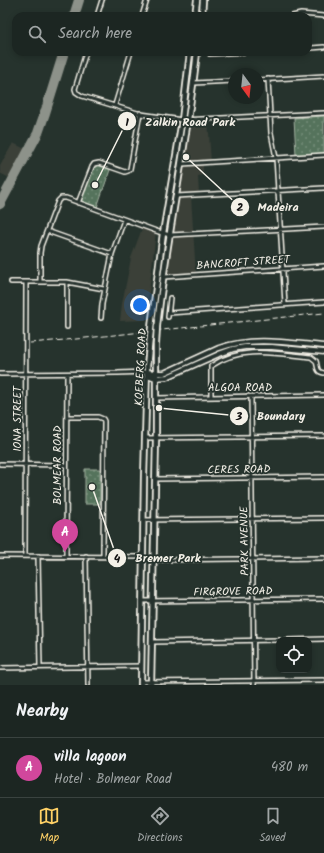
<!DOCTYPE html>
<meta charset="utf-8">
<style>
:root{--surface:#1c2622;--page:#252e2a;--text:#f1f3f6;--muted:#a0a5a5;--line:#3a4340;--accent:#ffd166}
body{margin:0;font-family:Kalam,sans-serif;background:var(--page);color:var(--text)}
.controls{position:absolute;right:12px;bottom:12px;display:grid;overflow:hidden;border-radius:8px;box-shadow:0 2px 6px #0003}
.controls button{width:36px;height:36px;display:grid;place-items:center;padding:0;border:0;border-bottom:1px solid var(--line);background:var(--surface);color:var(--text);font:20px sans-serif}
.compass{position:absolute;left:228px;top:68px;width:36px;height:36px;border-radius:50%;background:var(--surface);box-shadow:0 2px 6px #0003;rotate:165deg}
.you{position:absolute;left:140px;top:305px;width:14px;height:14px;margin:-10px;border:3px solid #fff;border-radius:50%;background:#1a73e8;box-shadow:0 0 0 6px #1a73e833}
.badge{display:grid;place-items:center;width:26px;height:26px;border-radius:50%;background:var(--accent);color:#fff;font-size:13px;font-weight:700}
.pin{position:absolute;translate:-50% -33px;filter:drop-shadow(0 1px 2px #0008)}
.pin::after{content:'';position:absolute;top:21px;width:14px;height:12px;background:inherit;clip-path:polygon(0 0,100% 0,50% 100%)}
.list{margin:0;padding:0;list-style:none}
h2{display:flex;justify-content:space-between;align-items:center;height:52px;margin:0;padding:0 16px;font-size:17px}
h2 small{font-size:13px;font-weight:400;color:var(--muted)}
.list li{display:grid;grid-template-columns:26px 1fr auto;gap:12px;align-items:center;box-sizing:border-box;height:60px;padding:0 16px;border-top:1px solid var(--line)}
.list b{display:block;font-size:15px;white-space:nowrap}
.list p{margin:0;font-size:13px;white-space:nowrap;color:var(--muted)}
.list em{font-size:13px;font-style:normal;color:var(--muted)}
.icon{flex:none;width:22px;height:22px;fill:none;stroke:currentColor;stroke-width:2;stroke-linecap:round;stroke-linejoin:round}
.map{position:relative;flex:none;width:324px;height:685px;overflow:hidden}
.search{position:absolute;background:var(--surface);box-shadow:0 2px 6px #0003;left:12px;right:12px;top:12px;height:44px;display:flex;align-items:center;gap:10px;box-sizing:border-box;padding:0 14px;border-radius:12px;color:var(--muted);font-size:15px}
.sheet{height:112px;background:var(--surface)}
nav{display:flex;justify-content:space-around;align-items:center;box-sizing:border-box;height:56px;border-top:1px solid var(--line);background:var(--surface);font-size:11px;color:var(--muted)}
nav a{display:grid;justify-items:center;gap:2px}
nav .on{color:var(--accent)}
.map>svg:first-child{display:block}
.built{fill:#3a4038}
.park{fill:url(#park-dots);stroke:#a4b2a2}
.lines{fill:none;stroke-linecap:round;stroke-linejoin:round}
.taxiway{stroke:#8d928a;stroke-width:10}
.minor-casing{stroke:#f4f1e8;stroke-width:6}
.secondary-casing{stroke:#f4f1e8;stroke-width:7}
.primary-casing{stroke:#f4f1e8;stroke-width:8}
.minor{stroke:#26332d;stroke-width:3}
.secondary{stroke:#26332d;stroke-width:4}
.primary{stroke:#26332d;stroke-width:4.5}
.rail{stroke:#f4f1e8;stroke-width:1;stroke-dasharray:6 3;stroke-linecap:butt}
.primary-bridge-casing{stroke:#f4f1e8;stroke-width:8;stroke-linecap:butt}
.primary-bridge{stroke:#26332d;stroke-width:4.5}
.labels{text-anchor:middle;stroke-width:3.5;stroke-linejoin:round;paint-order:stroke}
.street-label{font-size:11px;fill:#f4f1e8;stroke:#26332d}
.leader{fill:none;stroke:#f4f1e8;stroke-width:1.5}
.callout-dot{fill:#f4f1e8;stroke:#26332d;stroke-width:1.5}
.mark-label{font-size:12px;text-anchor:middle;font-weight:bold;fill:#111}
.callout-label{font-size:12px;text-anchor:middle;font-weight:bold;fill:#f4f1e8;stroke:#26332d;stroke-width:3.5;stroke-linejoin:round;paint-order:stroke}
</style>
<div class="map">
<svg width="324" height="685" viewBox="0 0 324 685">
<defs>
<pattern id="park-dots" width="8" height="8" patternUnits="userSpaceOnUse"><rect width="8" height="8" fill="#54735b"/><path d="M2 2h.1M6 6h.1" fill="none" stroke="#768e7a" stroke-width="1.8" stroke-linecap="round"/></pattern>
</defs>
<rect width="100%" height="100%" fill="#26332d"/>
<filter id="ink" filterUnits="userSpaceOnUse"><feTurbulence type="fractalNoise" baseFrequency=".025" numOctaves="2"/><feDisplacementMap in="SourceGraphic" scale="8" xChannelSelector="R" yChannelSelector="G"/><feConvolveMatrix kernelMatrix="1 2 1 2 8 2 1 2 1" color-interpolation-filters="sRGB"/></filter>
<g filter="url(#ink)">
<path class="built" d="M208 119 211 162 203 163V175L198 176 199 195 191 196 196 275 164 277 189 121Z
M13 143 29 151 13 180 0 173V166Z
M143 226 156 231 146 320 120 321 122 304 131 258Z"/>
<path class="park" d="M324 116V153L296 155 294 118Z
M97 163 111 167 96 210 79 203 91 167Z
M85 469H100V504H85Z"/>
<g class="lines">
<path class="taxiway" d="M74 16 79 0
M0 204 38 133 45 113 64 52"/>
<g class="minor-casing">
<path id="minor" d="M97 16 102 0
M142 16 147 0
M292 16 301 14 324 16
M308 45 311 48 324 47
M86 52 75 89 76 92 82 96 141 114 182 120 324 113
M210 54 246 52
M268 79 271 133 276 158 285 304
M258 80 324 76
M194 83 234 81
M115 105 131 52
M182 164 324 155
M176 196 324 188
M78 203 92 167 94 164 99 163 125 172 128 171 130 169 140 113
M47 231 112 254
M164 277 324 266
M11 282H67L104 289
M40 282V253L41 246 58 201 61 198H66L159 232 170 235 324 227
M169 313 324 302
M168 317 170 298
M101 318 102 304 112 254 124 220
M67 327V282
M0 374 118 373 147 372
M211 396V366C241 345 278 354 311 357L316 361C318 367 316 372 324 373
M251 396 254 685
M156 398 324 395
M67 417H98L103 419 104 421 103 556
M145 438 324 436
M0 464 66 465
M155 479 324 477
M143 520 324 518
M0 556 143 557
M25 556 26 282
M38 556 40 667
M66 556 67 374
M86 556 88 685
M154 560 324 558
M142 601 324 599
M286 640 324 639
M152 642 279 640
M0 668 141 666
M141 682 324 680"/>
</g>
<g class="secondary-casing">
<path id="secondary" d="M147 372 155 373H164L219 348C253 336 289 343 324 346
M147 375 156 378 167 377 219 354 233 349 245 347H272L324 352"/>
</g>
<g class="primary-casing">
<path id="primary" d="M195 16 197 0
M202 16 203 0
M152 319 163 233 182 120 190 52
M157 326C167 235 187 144 197 52
M141 685 144 477 147 367 149 346
M151 685 156 439V344"/>
</g>
<use href="#minor" class="minor"/>
<use href="#secondary" class="secondary"/>
<use href="#primary" class="primary"/>
<path class="rail" d="M30 343 76 339 324 313"/>
<g class="primary-bridge-casing">
<path id="primary-bridge" d="M156 344 157 326
M149 346 152 319"/>
</g>
<use href="#primary-bridge" class="primary-bridge"/>
</g>
</g>
<g class="labels">
<g class="street-label">
<text transform="translate(243 262) rotate(-4)" y="4">BANCROFT STREET</text>
<text transform="translate(140 367) rotate(-87)" y="4">KOEBERG ROAD</text>
<text x="240" y="391">ALGOA ROAD</text>
<text transform="translate(17 419) rotate(-90)" y="4">IONA STREET</text>
<text transform="translate(57 465) rotate(-90)" y="4">BOLMEAR ROAD</text>
<text transform="translate(239 469) rotate(-1)" y="4">CERES ROAD</text>
<text transform="translate(244 541) rotate(-91)" y="4">PARK AVENUE</text>
<text transform="translate(233 591) rotate(-1)" y="4">FIRGROVE ROAD</text>
</g>
</g>
<path class="leader" d="M95 185L127 121M186 157L240 207M159 408L239 416M92 487L117 558"/>
<g class="callout-dot">
<circle cx="95" cy="185" r="4"/>
<circle cx="186" cy="157" r="4"/>
<circle cx="159" cy="408" r="4"/>
<circle cx="92" cy="487" r="4"/>
<circle cx="127" cy="121" r="10"/>
<circle cx="240" cy="207" r="10"/>
<circle cx="239" cy="416" r="10"/>
<circle cx="117" cy="558" r="10"/>
</g>
<g class="mark-label">
<text x="127" y="126">1</text>
<text x="240" y="211">2</text>
<text x="239" y="420">3</text>
<text x="117" y="562">4</text>
</g>
<g class="callout-label">
<text x="190" y="126">Zalkin Road Park</text>
<text x="278" y="211">Madeira</text>
<text x="281" y="420">Boundary</text>
<text x="168" y="562">Bremer Park</text>
</g>
</svg>
<div class="controls">
<button><svg class="icon" aria-label="locate" viewBox="0 0 24 24"><circle cx="12" cy="12" r="6"/><path d="M12 2v4M12 18v4M2 12h4M18 12h4"/></svg></button>
</div>
<svg class="compass" viewBox="-18 -18 36 36"><path d="M0-13l5 13h-10z" fill="#e53935"/><path d="M0 13l5-13h-10z" fill="#a0a5a5"/></svg>
<div class="you"></div>
<div class="pin badge" style="left:65px;top:552px;background:#d1479c">A</div>
<div class="search"><svg class="icon" aria-label="search" viewBox="0 0 24 24"><circle cx="10" cy="10" r="6"/><path d="M15 15l6 6"/></svg>Search here</div>
</div>
<section class="sheet">
<h2>Nearby<small></small></h2>
<ul class="list">
<li><span class="badge" style="background:#d1479c">A</span><div><b>villa lagoon</b><p>Hotel · Bolmear Road</p></div><em>480 m</em></li>
</ul>
</section>
<nav>
<a class="on"><svg class="icon" aria-label="map" viewBox="0 0 24 24"><path d="M3 6l6-2 6 2 6-2v14l-6 2-6-2-6 2zM9 4v14M15 6v14"/></svg>Map</a>
<a><svg class="icon" aria-label="directions" viewBox="0 0 24 24"><path d="M12 3l9 9-9 9-9-9zM9 14v-3h6M13 9l2 2-2 2"/></svg>Directions</a>
<a><svg class="icon" aria-label="saved" viewBox="0 0 24 24"><path d="M7 4h10v16l-5-4-5 4z"/></svg>Saved</a>
</nav>
